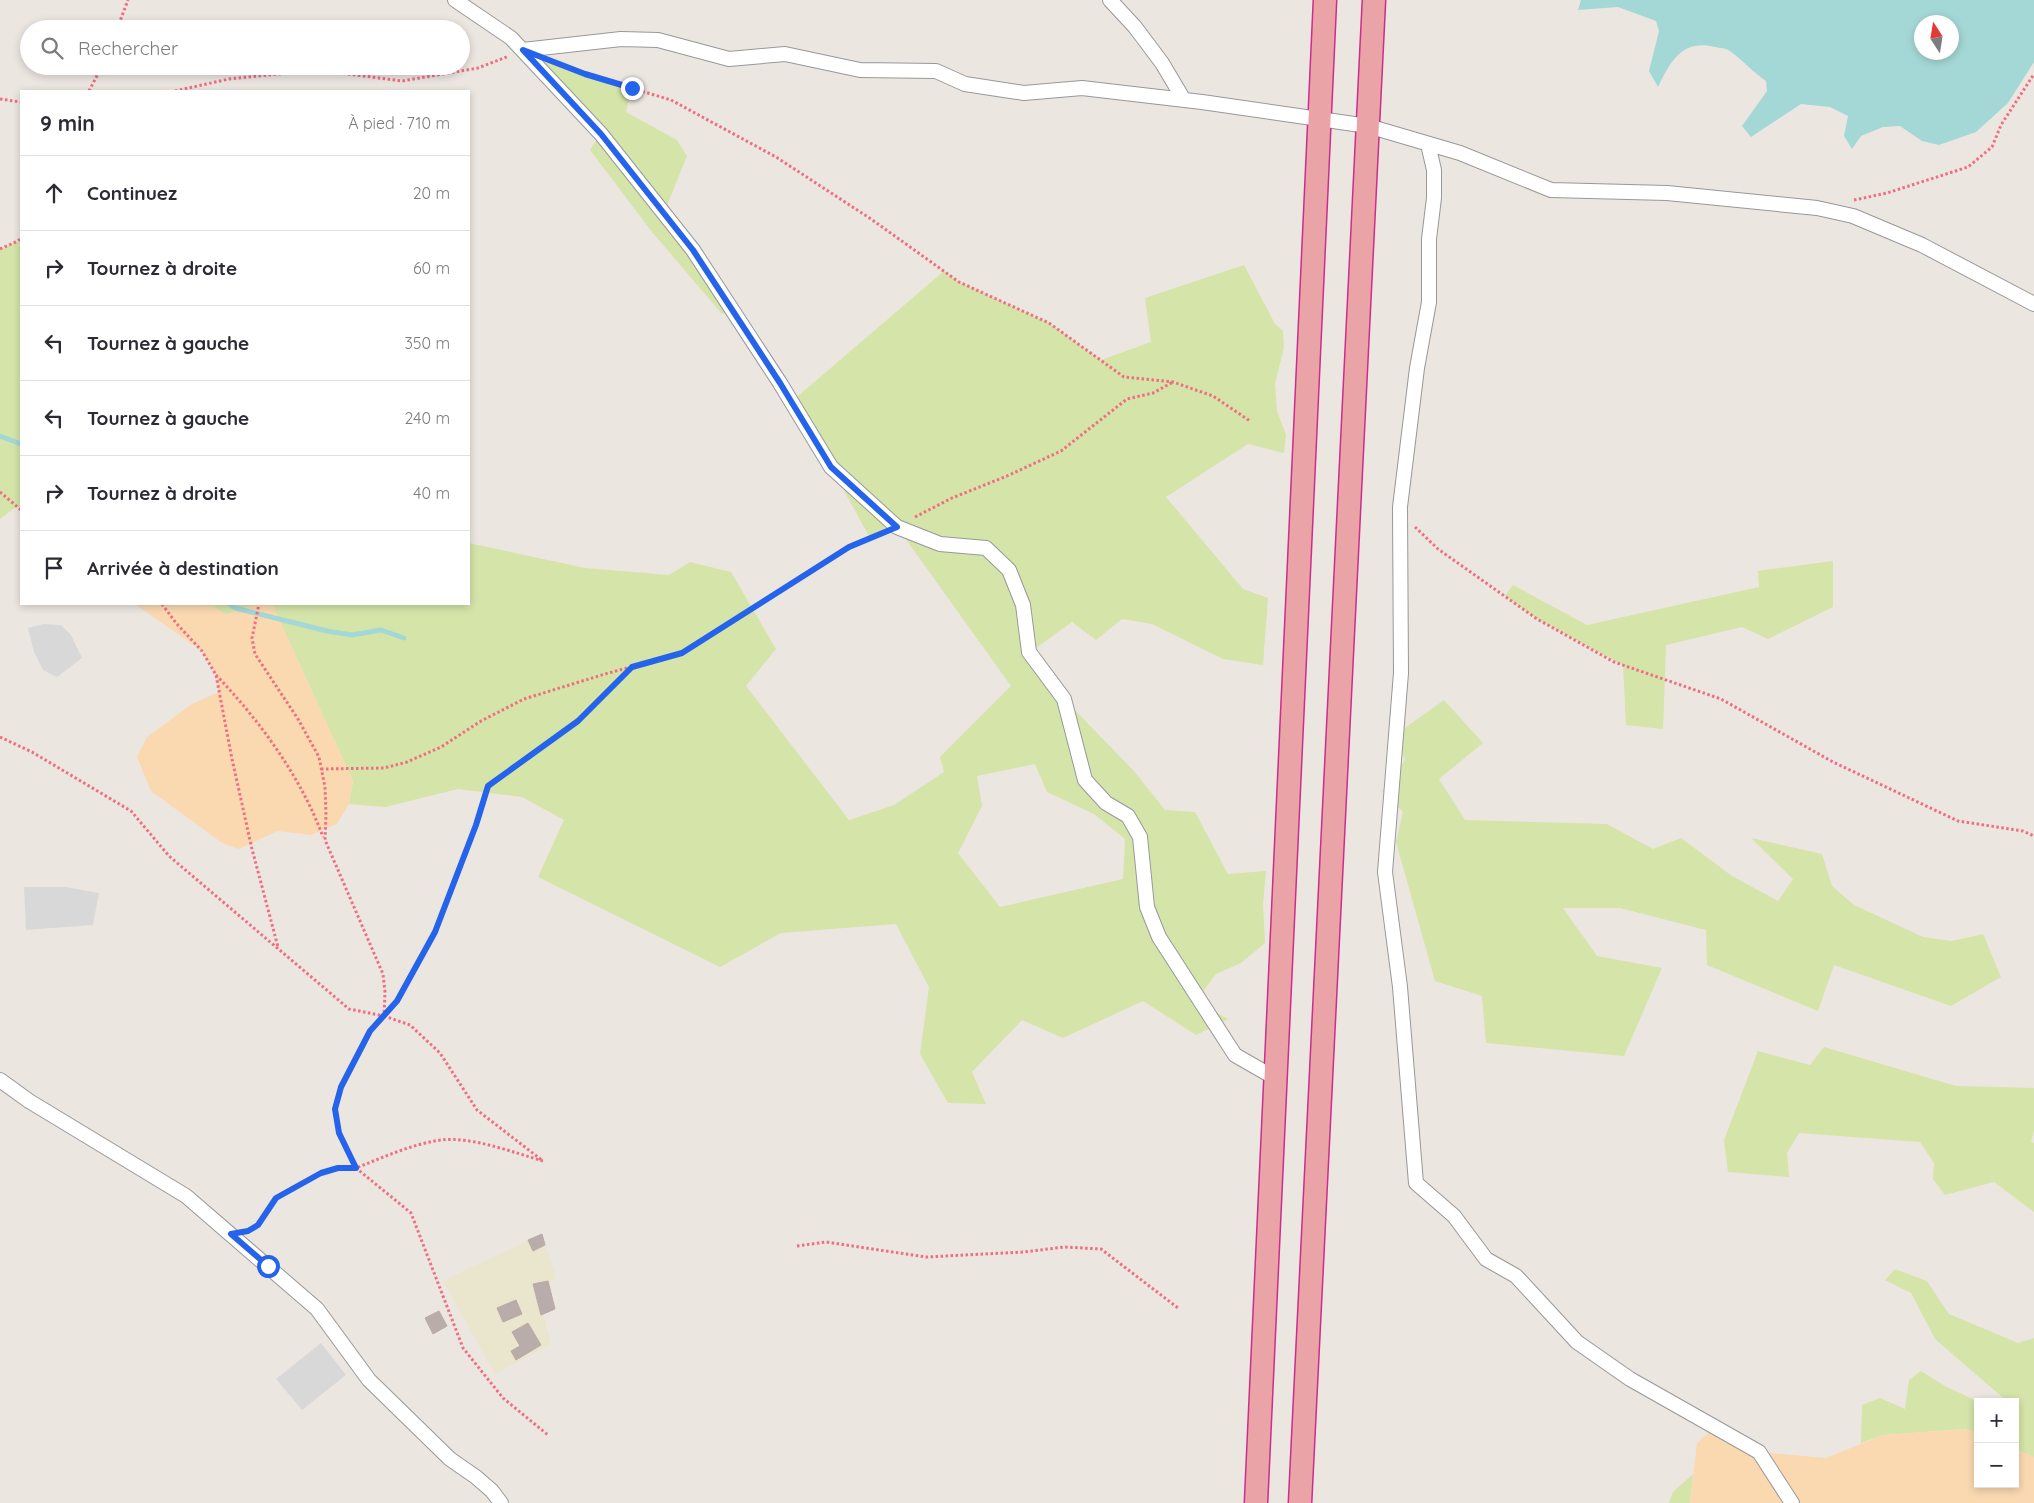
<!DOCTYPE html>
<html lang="fr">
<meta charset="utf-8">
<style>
:root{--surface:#fff;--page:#f7f7f7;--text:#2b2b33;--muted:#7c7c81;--line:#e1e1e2}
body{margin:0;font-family:Quicksand,sans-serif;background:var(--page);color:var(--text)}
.controls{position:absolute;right:15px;bottom:15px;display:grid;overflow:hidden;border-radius:0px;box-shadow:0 2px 8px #0003}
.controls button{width:45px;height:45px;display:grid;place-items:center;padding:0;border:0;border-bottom:1px solid var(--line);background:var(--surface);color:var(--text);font:25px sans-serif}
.compass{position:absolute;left:1914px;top:15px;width:45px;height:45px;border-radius:50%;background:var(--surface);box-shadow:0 2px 8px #0003;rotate:348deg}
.stop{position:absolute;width:15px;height:15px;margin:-11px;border:4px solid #2563eb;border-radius:50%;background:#fff}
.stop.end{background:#2563eb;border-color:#fff;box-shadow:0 1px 5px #0008}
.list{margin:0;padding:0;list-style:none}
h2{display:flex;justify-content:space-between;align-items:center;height:65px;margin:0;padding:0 20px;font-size:21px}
h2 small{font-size:16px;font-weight:400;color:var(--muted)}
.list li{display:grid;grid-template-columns:32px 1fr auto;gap:15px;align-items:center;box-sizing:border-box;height:75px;padding:0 20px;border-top:1px solid var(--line)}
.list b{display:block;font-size:19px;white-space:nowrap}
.list em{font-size:16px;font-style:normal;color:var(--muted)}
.icon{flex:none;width:28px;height:28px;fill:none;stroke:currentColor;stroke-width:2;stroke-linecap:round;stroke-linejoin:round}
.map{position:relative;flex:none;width:2034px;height:1503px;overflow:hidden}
.search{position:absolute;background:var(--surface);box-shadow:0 2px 8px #0003;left:20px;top:20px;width:450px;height:55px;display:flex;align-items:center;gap:12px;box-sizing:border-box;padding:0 18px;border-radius:28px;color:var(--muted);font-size:19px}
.panel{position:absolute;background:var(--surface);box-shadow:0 2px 8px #0003;left:20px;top:90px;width:450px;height:515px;border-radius:0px}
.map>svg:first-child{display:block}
.residential{fill:#d9d8d8}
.farmland{fill:#eae5cd}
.grass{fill:#d5e4a9;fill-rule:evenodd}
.sand{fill:#fad9b1}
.water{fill:#a4d8d6;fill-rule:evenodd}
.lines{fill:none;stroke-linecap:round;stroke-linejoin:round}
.stream{stroke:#a4d8d6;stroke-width:5}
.building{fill:#b8adab;stroke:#bda9a5}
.minor-casing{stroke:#989898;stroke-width:16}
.trunk-casing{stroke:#cb2e8b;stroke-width:25}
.path{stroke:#f06e82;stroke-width:3;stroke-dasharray:2.5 2.5;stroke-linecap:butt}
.minor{stroke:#fff;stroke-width:14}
.trunk{stroke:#eaa3a7;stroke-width:22}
.route{stroke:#2563eb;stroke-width:6}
</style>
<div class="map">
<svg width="2034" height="1503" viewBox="0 0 2034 1503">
<rect width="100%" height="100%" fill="#ece6e1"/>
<path class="residential" d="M44 624 61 625 71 635 82 658 57 677 43 670 34 652 28 628Z
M24 887H66L99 893 93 925 26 930Z
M321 1343 346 1375 302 1410 276 1379Z"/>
<path class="farmland" d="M542 1234 556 1278 549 1281 555 1309 543 1314 551 1344 495 1374 443 1281Z"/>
<path class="grass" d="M523 50 585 74 632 88 626 112 677 140 687 156 664 213 731 308 722 314 652 232 590 150 600 134Z
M21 240V510L17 506 0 519V249Z
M1244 265 1275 324 1283 331 1284 347 1275 384 1277 411 1286 435 1284 453 1248 444 1166 497 1243 589 1268 598 1263 665 1223 659 1152 624 1122 619 1096 640 1072 622 1029 653 1064 699 1134 771 1165 810 1195 812 1228 874 1266 871 1263 903 1265 943 1241 963 1216 974 1196 1001 1228 1019 1196 1035 1143 1001 1063 1038 1022 1020 972 1072 986 1104 948 1103 920 1054 929 987 896 924 781 933 720 967 538 877 564 820 522 797 458 789 385 807 349 804 353 781 272 604H469V543L585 568 669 575 690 562 731 572 776 649 746 686 849 820 894 805 944 772 940 757 1011 686 897 527 870 538 831 467 791 402 944 271 959 282 1049 323 1101 360 1151 342 1145 298ZM1035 764 1047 792 1094 814 1125 839 1123 879 1000 907 958 853 982 806 977 776Z
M1833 561V607L1768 639 1742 627 1666 645 1663 729 1626 725 1623 665 1537 619 1505 596 1513 585 1587 625 1759 587 1758 571Z
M209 604H253L226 615Z
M1444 700 1483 743 1439 779 1465 820 1607 824 1653 849 1681 838 1732 876 1778 901 1793 879 1751 838 1822 854 1832 886 1854 905 1923 937 1952 941 1983 934 2001 977 1951 1006 1834 965 1818 1011 1707 965 1706 930 1620 908H1563L1597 956 1662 968 1624 1056 1486 1043 1482 996 1435 981 1396 842 1403 812 1382 791 1405 760 1395 735Z
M1824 1047 1956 1086 2034 1088V1130L2031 1142 2034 1143V1212L1994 1182 1945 1195 1933 1179 1934 1163 1920 1142 1799 1133 1787 1153 1789 1177 1728 1172 1724 1140 1758 1051 1810 1065Z
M1895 1269 1927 1281 1949 1314 2018 1343 2034 1338V1457L2015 1449V1402H2008L1935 1339 1911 1293 1885 1280Z
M1921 1371 1945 1386 1979 1402H1978V1434L1965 1429 1883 1435 1861 1443 1862 1405 1880 1398 1905 1409 1909 1380Z
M1693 1474 1690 1503H1669L1673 1492Z"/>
<path class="sand" d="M135 604H209L226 615 253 604H272L353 781 349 804 337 824 311 835 278 831 239 849 222 843 151 791 137 757 147 737 192 704 219 692 216 675 202 651Z
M1715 1427 1759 1452 1826 1458 1883 1435 1965 1429 1978 1434V1484H2015V1449L2034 1457V1503H1690L1697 1443Z"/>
<path class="water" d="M1581 0H2034V62L2008 103 1976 132 1939 145 1922 141 1900 126 1883 127 1861 136 1852 149 1844 136 1848 116 1830 107 1801 104 1751 137 1742 126 1767 91 1766 81C1753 72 1742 60 1730 51 1726 48 1720 48 1715 47 1682 39 1671 61 1658 87L1649 71 1659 31 1656 21 1618 7 1578 10ZM1922 22H1952V52H1922Z"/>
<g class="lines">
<path class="stream" d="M0 436 21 444
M229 604 235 608 327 631 352 635 381 630 404 638"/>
</g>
<path class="building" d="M542 1234 545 1245 533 1251 528 1240Z
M548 1281 555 1309 541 1315 533 1284Z
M516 1300 522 1314 503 1322 497 1308Z
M439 1311 447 1326 433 1334 425 1318Z
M528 1323 541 1345 516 1360 511 1351 520 1346 512 1332Z"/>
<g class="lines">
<g class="minor-casing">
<path id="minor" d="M455 0 511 38 601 134 693 250 780 383 831 467 897 527 940 544 986 548 1009 570 1023 605 1029 652 1064 699 1085 780 1106 803 1128 816 1140 837 1147 907 1159 937 1235 1055 1275 1078
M1110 0 1135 27 1162 63 1184 100
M523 50 621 39 658 40 729 59 785 54 860 70 936 71 965 84 1024 93 1082 88 1202 102 1368 126 1460 153 1551 190 1667 193 1817 208 1853 216 1922 245 2034 304
M1428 144 1434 170V198L1429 239V302L1417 368 1400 507 1401 673 1385 872 1400 987 1416 1183 1454 1216 1486 1259 1516 1276 1577 1342 1630 1379 1759 1452 1792 1503
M0 1080 29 1101 186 1196 317 1309 369 1380 450 1459 476 1477 492 1491 501 1503"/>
</g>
<g class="trunk-casing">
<path id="trunk" d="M1256 1503 1325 0
M1300 1503 1374 0"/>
</g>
<path class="path" d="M117 29 128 0
M557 63 585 74 671 100 776 157 871 219 959 282 1049 323 1124 377 1173 382 1213 396 1250 421
M89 91 102 66
M175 91 229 79 318 70 402 81 478 68 509 56
M0 99 21 102
M1854 200 1887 193 1968 167 1992 147 2001 125 2034 74
M0 249 18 241 21 238
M0 492 21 510
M915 517 952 498 1007 476 1061 451 1127 399 1153 393 1173 382
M1415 527 1438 549 1537 619 1614 662 1721 699 1833 762 1958 821 2023 831 2034 836
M162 604 176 623 202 651 216 675 232 759 252 849 278 947
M216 675C260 721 301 777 323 837
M0 737 32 752 131 811 169 856 349 1009 384 1016 385 992 383 974 325 840 326 815 325 787 319 757 298 719 255 654 252 638 259 604
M321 769 384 768 407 762 441 747 481 721 524 699 605 674 682 653 849 547 882 533
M384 1016 410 1025 440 1053 477 1110 543 1161C515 1153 471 1136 441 1140 412 1144 384 1157 356 1168L339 1133 335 1109 341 1087 370 1031 397 1001 435 931 476 825 488 786 579 721 632 667
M249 1231 258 1225 276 1198 321 1173 338 1168H356L411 1213 463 1348 503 1398 548 1435
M797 1246 826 1242 926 1257 1024 1252 1064 1247 1101 1249 1178 1308"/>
<use href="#minor" class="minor"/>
<use href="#trunk" class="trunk"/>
</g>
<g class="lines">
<path class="route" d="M268 1266 231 1234 248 1231 258 1225 276 1198 321 1173 338 1168H356L339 1133 335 1109 341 1087 370 1031 397 1001 435 932 476 825 488 786 578 721 632 667 682 653 849 547 897 527 831 467 780 383 693 250 601 134 523 50 585 74 632 88"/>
</g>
</svg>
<div class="controls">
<button>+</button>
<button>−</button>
</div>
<svg class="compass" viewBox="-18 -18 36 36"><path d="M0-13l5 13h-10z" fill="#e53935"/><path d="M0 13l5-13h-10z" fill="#7c7c81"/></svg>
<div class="stop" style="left:268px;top:1266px"></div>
<div class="stop end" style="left:632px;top:88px"></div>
<div class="search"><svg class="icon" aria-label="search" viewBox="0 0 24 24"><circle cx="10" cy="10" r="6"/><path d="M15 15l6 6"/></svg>Rechercher</div>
<section class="panel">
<h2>9 min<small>À pied · 710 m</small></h2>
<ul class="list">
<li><svg class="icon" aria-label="ahead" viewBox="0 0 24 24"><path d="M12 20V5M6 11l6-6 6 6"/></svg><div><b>Continuez</b></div><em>20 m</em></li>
<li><svg class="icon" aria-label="right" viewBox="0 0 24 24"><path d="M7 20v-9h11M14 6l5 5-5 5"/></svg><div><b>Tournez à droite</b></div><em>60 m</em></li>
<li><svg class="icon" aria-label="left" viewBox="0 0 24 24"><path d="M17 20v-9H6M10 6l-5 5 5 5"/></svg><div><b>Tournez à gauche</b></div><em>350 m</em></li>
<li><svg class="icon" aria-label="left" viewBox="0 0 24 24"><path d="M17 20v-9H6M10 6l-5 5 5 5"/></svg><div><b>Tournez à gauche</b></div><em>240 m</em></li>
<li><svg class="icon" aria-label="right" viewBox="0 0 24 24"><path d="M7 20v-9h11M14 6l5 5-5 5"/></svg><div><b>Tournez à droite</b></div><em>40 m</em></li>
<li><svg class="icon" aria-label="arrive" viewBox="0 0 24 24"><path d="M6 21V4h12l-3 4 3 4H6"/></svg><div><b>Arrivée à destination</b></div></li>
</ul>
</section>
</div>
